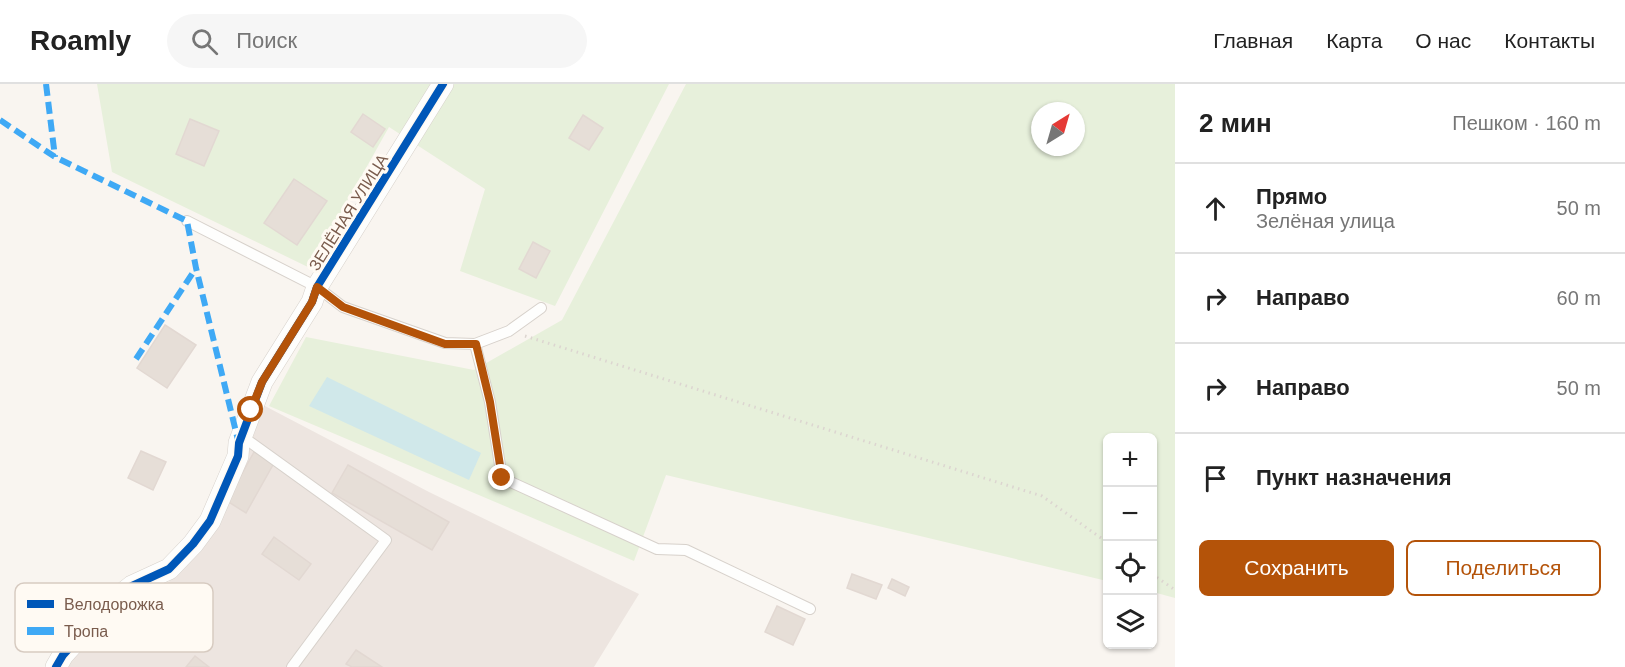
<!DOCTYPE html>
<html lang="ru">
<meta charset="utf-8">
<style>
:root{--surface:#fff;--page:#f6f6f6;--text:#222;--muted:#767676;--line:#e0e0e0;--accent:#b45309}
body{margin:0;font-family:Arial,sans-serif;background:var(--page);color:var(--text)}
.controls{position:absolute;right:18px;bottom:18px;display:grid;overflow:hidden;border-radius:9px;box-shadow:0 2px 4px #0004}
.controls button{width:54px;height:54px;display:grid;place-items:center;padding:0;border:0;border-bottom:2px solid var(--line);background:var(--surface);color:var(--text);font:30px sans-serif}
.compass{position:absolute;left:1031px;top:18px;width:54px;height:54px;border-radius:50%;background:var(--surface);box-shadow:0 2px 4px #0004;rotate:37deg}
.stop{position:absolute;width:18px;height:18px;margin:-14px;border:4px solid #b45309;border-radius:50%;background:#fff}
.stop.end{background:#b45309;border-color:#fff;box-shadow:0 2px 6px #0008}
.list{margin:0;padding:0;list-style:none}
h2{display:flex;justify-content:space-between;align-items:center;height:78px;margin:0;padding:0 24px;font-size:26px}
h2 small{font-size:20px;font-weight:400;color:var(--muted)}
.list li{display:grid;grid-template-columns:39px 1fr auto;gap:18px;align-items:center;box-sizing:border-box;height:90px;padding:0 24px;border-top:2px solid var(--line)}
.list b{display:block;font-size:22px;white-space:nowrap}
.list p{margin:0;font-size:20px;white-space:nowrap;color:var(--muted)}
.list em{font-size:20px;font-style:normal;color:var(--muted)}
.actions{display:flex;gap:12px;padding:18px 24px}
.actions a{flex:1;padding:14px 0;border:2px solid var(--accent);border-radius:9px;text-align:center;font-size:21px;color:var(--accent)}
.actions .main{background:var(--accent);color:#fff}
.icon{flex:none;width:33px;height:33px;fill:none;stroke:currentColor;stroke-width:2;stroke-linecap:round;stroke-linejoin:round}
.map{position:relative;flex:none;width:1175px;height:583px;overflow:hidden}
header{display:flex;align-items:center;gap:36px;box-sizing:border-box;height:84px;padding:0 30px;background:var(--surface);border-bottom:2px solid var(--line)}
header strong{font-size:28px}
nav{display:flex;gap:33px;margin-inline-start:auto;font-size:21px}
.search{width:420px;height:54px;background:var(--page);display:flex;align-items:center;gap:15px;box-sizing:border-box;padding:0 21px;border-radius:33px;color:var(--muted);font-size:22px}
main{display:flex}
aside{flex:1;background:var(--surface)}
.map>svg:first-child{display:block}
.industrial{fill:#ede5e0}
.green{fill:#e7f0db;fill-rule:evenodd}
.water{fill:#d0e8ea}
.building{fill:#e6ded7;stroke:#e2d8d2;stroke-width:1.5}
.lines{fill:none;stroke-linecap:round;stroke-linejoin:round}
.lane-casing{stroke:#d7d1cb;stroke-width:12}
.street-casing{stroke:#d7d1cb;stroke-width:22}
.path{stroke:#dcd5d0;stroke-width:3;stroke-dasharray:1.5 4.5;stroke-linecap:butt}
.lane{stroke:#fefefd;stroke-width:10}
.street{stroke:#fefefd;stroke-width:21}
.quiet{stroke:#3fa9f5;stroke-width:6;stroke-dasharray:12 6;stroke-linecap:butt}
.cycleway-casing{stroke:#fffaf3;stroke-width:11}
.cycleway{stroke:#0057b8;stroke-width:8}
.route{stroke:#b45309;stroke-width:8}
.labels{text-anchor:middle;stroke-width:6;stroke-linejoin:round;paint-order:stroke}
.street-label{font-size:16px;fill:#7a5c4d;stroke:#fffaf3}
.key{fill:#fffaf3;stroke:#d7cbc1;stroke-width:1.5}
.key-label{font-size:16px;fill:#7a5c4d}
</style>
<header>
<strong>Roamly</strong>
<div class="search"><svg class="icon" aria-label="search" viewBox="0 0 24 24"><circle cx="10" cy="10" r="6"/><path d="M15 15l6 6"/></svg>Поиск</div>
<nav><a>Главная</a><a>Карта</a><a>О нас</a><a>Контакты</a></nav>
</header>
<main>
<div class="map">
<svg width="1175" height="583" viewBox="0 0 1175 583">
<rect width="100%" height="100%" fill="#f9f5f0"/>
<path class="industrial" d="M263 321 429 408 639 510 594 583H68L81 557 133 511 163 504 203 463Z"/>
<path class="green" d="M97 0H669L555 222 460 187 485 105 389 43 310 184 112 88Z
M686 0H1175V514L1153 508 1152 354H1108L1107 497 666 391 634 477 269 322 306 253 474 286 562 236ZM1040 27H1076V63H1040Z"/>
<path class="water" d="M327 293 481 369 469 396 309 322Z"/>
<path class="building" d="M363 30 385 45 373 63 351 48Z
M583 31 603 44 589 66 569 54Z
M190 35 219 47 204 82 176 70Z
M294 95 327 117 297 161 264 139Z
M533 158 550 167 536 194 519 185Z
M165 241 196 261 167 304 137 284Z
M141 367 166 378 153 406 128 394Z
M254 368 274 379 246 429 227 417Z
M348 381 449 438 432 466 332 409Z
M274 453 311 480 299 496 262 470Z
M852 490 882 501 876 515 847 504Z
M892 495 909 503 905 512 888 504Z
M777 522 805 535 793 561 765 548Z
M356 566 382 583H352L346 580Z
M195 572 209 583H186Z"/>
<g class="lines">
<g class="lane-casing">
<path id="lane" d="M187 137 317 203 343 223 445 259 475 260 509 247 541 224
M475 260 490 318 502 394 657 465 686 466 810 525
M239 359 250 358 386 456 292 583"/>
</g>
<g class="street-casing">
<path id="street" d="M56 583 63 571 108 521 132 502 169 485 193 460 210 437 238 372 239 359 262 298 312 218 317 203 443 0"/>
</g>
<path class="path" d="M525 252 1042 412 1108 459
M1152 490 1175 506"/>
<use href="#lane" class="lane"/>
<use href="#street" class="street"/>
<path class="quiet" d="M46 0 55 73
M0 36 55 73 187 137 196 184 238 356
M136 275 196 184"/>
<g class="cycleway-casing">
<path id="cycleway" d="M56 583 63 571 108 521 132 502 169 485 193 460 210 437 238 372 239 359 262 298 312 218 317 203 443 0"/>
</g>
<use href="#cycleway" class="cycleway"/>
</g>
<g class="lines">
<path class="route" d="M251 326 262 298 312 218 317 203 343 223 445 260H476L490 318 502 394"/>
</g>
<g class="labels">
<g class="street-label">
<text transform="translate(348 128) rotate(-58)" y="6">ЗЕЛЁНАЯ УЛИЦА</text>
</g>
</g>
<rect x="15" y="499" width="198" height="69" rx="9" class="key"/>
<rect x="27" y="516" width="27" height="8" fill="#0057b8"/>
<rect x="27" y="543" width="27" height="8" fill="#3fa9f5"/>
<g class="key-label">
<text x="64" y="526">Велодорожка</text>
<text x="64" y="553">Тропа</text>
</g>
</svg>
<div class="controls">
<button>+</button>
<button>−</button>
<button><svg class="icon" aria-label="locate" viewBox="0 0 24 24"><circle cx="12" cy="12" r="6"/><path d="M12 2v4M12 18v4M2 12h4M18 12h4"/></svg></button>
<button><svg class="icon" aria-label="layers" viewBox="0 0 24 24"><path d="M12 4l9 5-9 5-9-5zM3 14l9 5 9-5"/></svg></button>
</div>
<svg class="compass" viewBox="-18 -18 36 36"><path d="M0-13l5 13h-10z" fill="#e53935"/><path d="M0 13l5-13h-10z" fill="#767676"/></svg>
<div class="stop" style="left:251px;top:326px"></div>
<div class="stop end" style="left:502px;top:394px"></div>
</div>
<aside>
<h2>2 мин<small>Пешком · 160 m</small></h2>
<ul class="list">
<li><svg class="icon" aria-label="ahead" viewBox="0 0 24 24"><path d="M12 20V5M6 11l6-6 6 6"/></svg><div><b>Прямо</b><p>Зелёная улица</p></div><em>50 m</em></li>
<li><svg class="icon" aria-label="right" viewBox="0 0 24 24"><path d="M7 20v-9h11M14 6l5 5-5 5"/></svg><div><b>Направо</b></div><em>60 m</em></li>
<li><svg class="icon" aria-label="right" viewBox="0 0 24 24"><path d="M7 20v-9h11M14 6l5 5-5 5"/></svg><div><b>Направо</b></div><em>50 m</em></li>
<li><svg class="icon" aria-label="arrive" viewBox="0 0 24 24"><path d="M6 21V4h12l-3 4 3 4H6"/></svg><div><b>Пункт назначения</b></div></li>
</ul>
<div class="actions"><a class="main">Сохранить</a><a>Поделиться</a></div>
</aside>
</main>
